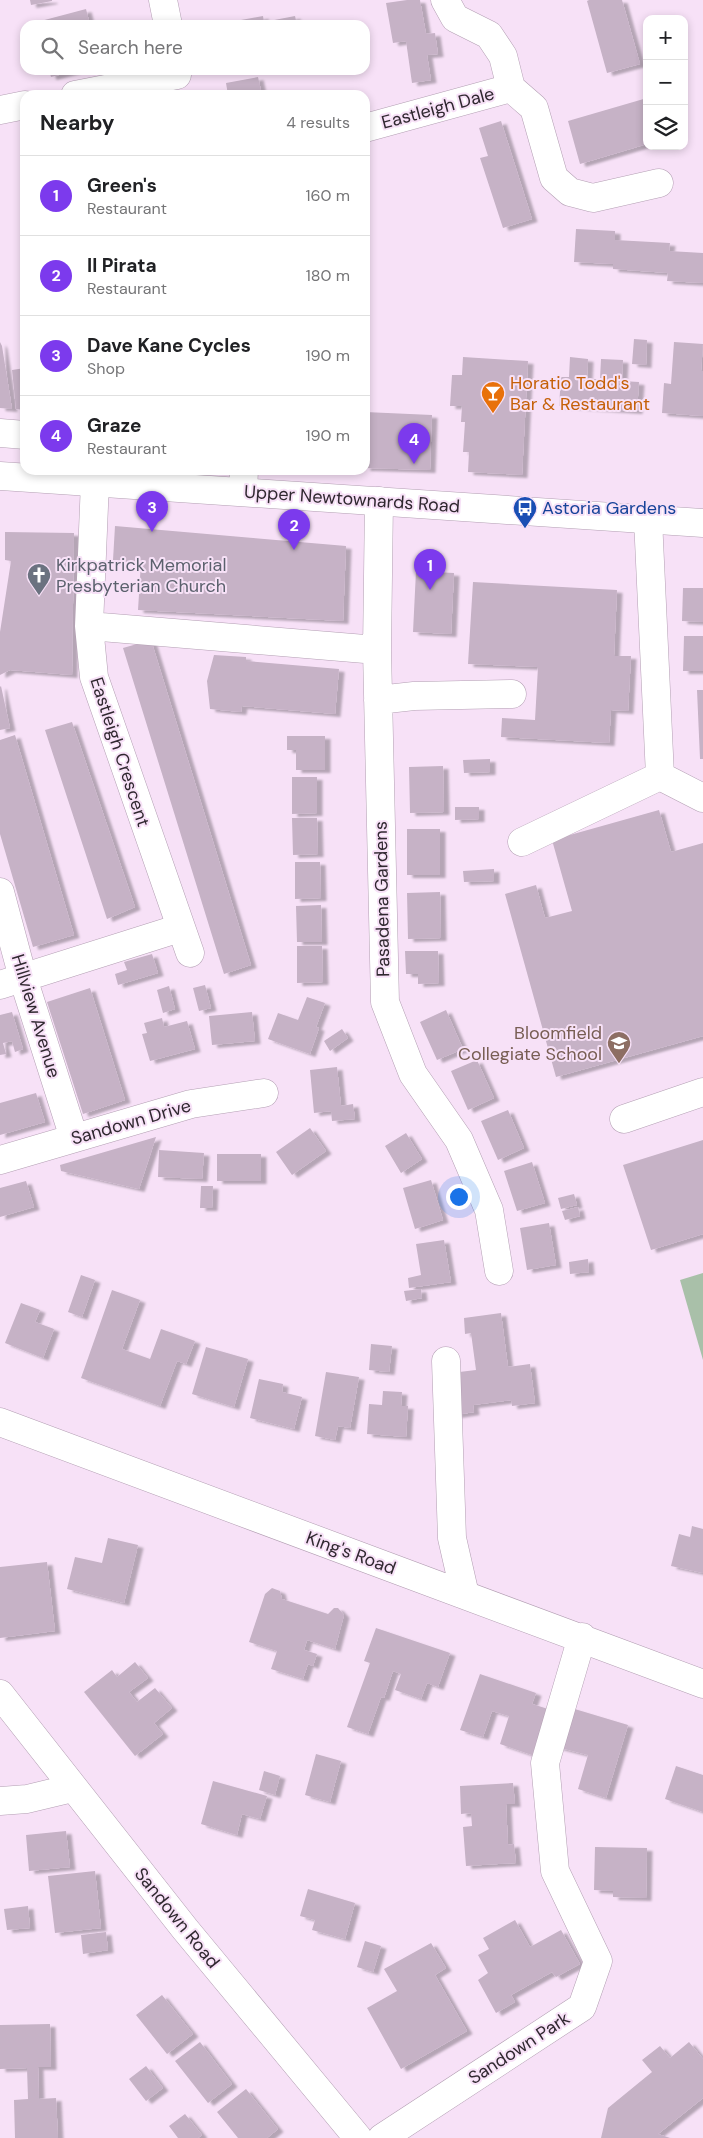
<!DOCTYPE html>
<meta charset="utf-8">
<style>
:root{--surface:#fff;--page:#f6f6f6;--text:#202124;--muted:#757577;--line:#e0e0e0;--accent:#7c3aed}
body{margin:0;font-family:"DM Sans",sans-serif;background:var(--page);color:var(--text)}
.controls{position:absolute;right:15px;top:15px;display:grid;overflow:hidden;border-radius:10px;box-shadow:0 2px 8px #0003}
.controls button{width:45px;height:45px;display:grid;place-items:center;padding:0;border:0;border-bottom:1px solid var(--line);background:var(--surface);color:var(--text);font:25px sans-serif}
.you{position:absolute;left:458px;top:1196px;width:18px;height:18px;margin:-12px;border:4px solid #fff;border-radius:50%;background:#1a73e8;box-shadow:0 0 0 8px #1a73e833}
.badge{display:grid;place-items:center;width:32px;height:32px;border-radius:50%;background:var(--accent);color:#fff;font-size:16px;font-weight:700}
.pin{position:absolute;translate:-50% -41px;filter:drop-shadow(0 1px 2px #0008)}
.pin::after{content:'';position:absolute;top:26px;width:18px;height:15px;background:inherit;clip-path:polygon(0 0,100% 0,50% 100%)}
.list{margin:0;padding:0;list-style:none}
h2{display:flex;justify-content:space-between;align-items:center;height:65px;margin:0;padding:0 20px;font-size:21px}
h2 small{font-size:16px;font-weight:400;color:var(--muted)}
.list li{display:grid;grid-template-columns:32px 1fr auto;gap:15px;align-items:center;box-sizing:border-box;height:80px;padding:0 20px;border-top:1px solid var(--line)}
.list b{display:block;font-size:19px;white-space:nowrap}
.list p{margin:0;font-size:16px;white-space:nowrap;color:var(--muted)}
.list em{font-size:16px;font-style:normal;color:var(--muted)}
.icon{flex:none;width:28px;height:28px;fill:none;stroke:currentColor;stroke-width:2;stroke-linecap:round;stroke-linejoin:round}
.map{position:relative;flex:none;width:703px;height:2138px;overflow:hidden}
.search{position:absolute;background:var(--surface);box-shadow:0 2px 8px #0003;left:20px;top:20px;width:350px;height:55px;display:flex;align-items:center;gap:12px;box-sizing:border-box;padding:0 18px;border-radius:15px;color:var(--muted);font-size:19px}
.panel{position:absolute;background:var(--surface);box-shadow:0 2px 8px #0003;left:20px;top:90px;width:350px;height:385px;border-radius:15px}
.map>svg:first-child{display:block}
.green{fill:#a9c0a9}
.building{fill:#c6b2c6;filter:url(#shadow)}
.lines{fill:none;stroke-linecap:round;stroke-linejoin:round}
.minor-casing{stroke:#b39fb3;stroke-width:29}
.major-casing{stroke:#b39fb3;stroke-width:29}
.minor{stroke:#fff;stroke-width:28}
.major{stroke:#fff;stroke-width:28}
.labels{text-anchor:middle;stroke-width:4;stroke-linejoin:round;paint-order:stroke}
.street-label{font-size:18px;fill:#302830;stroke:#f7e1f7}
.food-label{font-size:18px;fill:#c56008;stroke:#f7e1f7;text-anchor:start}
.transit-label{font-size:18px;fill:#164399;stroke:#f7e1f7;text-anchor:start}
.worship-label{font-size:18px;fill:#5b616d;stroke:#f7e1f7;text-anchor:start}
.education-label{font-size:18px;fill:#785e54;stroke:#f7e1f7;text-anchor:end}
</style>
<div class="map">
<svg width="703" height="2138" viewBox="0 0 703 2138">
<defs>
<filter id="shadow"><feDropShadow dx="5.5" dy="3" stdDeviation="1" flood-color="#0004"/></filter>
</defs>
<rect width="100%" height="100%" fill="#f7e1f7"/>
<path class="green" d="M703 1273V1360L680 1280Z"/>
<path class="building" d="M30 0H52V1L31 5Z
M407 0H420L426 34 435 33 438 54 427 55 431 80 412 83 406 41 393 43 386 3Z
M589 0H622L640 64 607 73 587 1Z
M86 9 90 25H38L37 22Z
M263 16 264 22 295 16 297 25H231L230 22Z
M49 70H75V71L51 77Z
M258 77 262 95H228L226 83Z
M647 98V144L580 164 568 121Z
M501 121 532 219 503 228 480 158 488 156 479 128Z
M576 229 615 231V240L670 243 669 251 703 253V283L667 281 668 273 613 269V264L574 262Z
M634 339 647 340 646 365 632 364Z
M0 342 2 346 12 409 0 408Z
M674 342 703 344 701 371H703V416L662 413 664 383 671 384Z
M463 357 528 361 522 475 468 472 469 452H463L465 422H461L462 406H450L452 375H462Z
M570 357 588 359 587 379H600L601 359 623 360 622 381 639 382 637 411 559 406 561 377H569Z
M25 368V410L16 409 12 370Z
M365 412 432 415 430 470 365 468Z
M115 526 346 546 343 621 138 610 141 562 113 560Z
M5 532 74 533 72 675 10 670 0 675V632L11 561 5 560Z
M416 571 454 573 451 634 413 632Z
M473 582 617 590 614 656H631L628 711 611 710 609 743 501 737 502 718 535 720 538 667 468 664Z
M683 588H703V622L682 621Z
M684 636H703V671H683Z
M151 640 251 965 224 974 123 648Z
M214 655 246 657V661L339 669 335 714 242 706 241 712 210 709 207 681Z
M1 686 10 728 0 730V687Z
M697 690H703V759H700Z
M72 722 135 907 107 919 45 730Z
M15 735 74 935 33 947 0 834V740Z
M287 736H325V770H296V750H287Z
M490 759V772L464 773 463 760Z
M443 766 444 812 410 813 409 767Z
M292 777H317V813L292 814Z
M455 807H479V819L455 820Z
M659 810 671 852 703 843V1036L556 1077 505 894 536 885 545 918 572 911 552 840Z
M292 818H317L318 854 293 855Z
M407 829H440V875H407Z
M295 862H320L321 898 295 899Z
M494 869V881L464 882 463 871Z
M440 892 441 938 408 939 407 893Z
M321 905 322 942H297L296 906Z
M297 946H322L323 982 297 983Z
M405 951H438L439 983 418 984V974H406Z
M152 954 158 973 118 985 115 974 127 970 124 962Z
M205 985 211 1008 199 1011 193 988Z
M169 986 175 1009 163 1013 157 990Z
M90 988 125 1100 83 1114 47 1002Z
M307 997 325 1003 316 1027 319 1028 310 1054 268 1039 278 1013 298 1020Z
M446 1010 463 1049 437 1060 420 1022Z
M12 1012 23 1049 15 1052 12 1041 3 1043 6 1054 0 1055V1015Z
M252 1012 255 1041 212 1045 209 1016Z
M162 1018 164 1027 187 1021 195 1049 150 1061 142 1034 147 1033 144 1023Z
M342 1029 348 1038 330 1051 324 1041Z
M477 1060 494 1098 468 1110 451 1071Z
M337 1067 341 1106 353 1104 355 1119 332 1121 331 1111 314 1113 310 1070Z
M36 1093 45 1122 0 1135V1103Z
M508 1110 524 1148 498 1160 481 1121Z
M310 1128 326 1151 292 1175 276 1152Z
M406 1133 422 1159 401 1173 385 1146Z
M156 1137 139 1189 61 1171 60 1165Z
M703 1140V1234L651 1250 623 1165Z
M159 1150 204 1153 202 1179 158 1177Z
M217 1154H261V1181H217Z
M532 1162 545 1203 517 1211 504 1171Z
M431 1180 443 1220 415 1229 403 1188Z
M26 1181 34 1207 0 1217V1188Z
M201 1186H213L212 1208H200Z
M574 1194 577 1205 561 1209 558 1198Z
M578 1207 580 1216 565 1220 562 1211Z
M549 1223 556 1265 527 1270 520 1228Z
M444 1240 451 1282 409 1288 408 1278 421 1275 416 1244Z
M588 1259 589 1272 570 1274 569 1262Z
M81 1275 95 1280 82 1317 68 1312Z
M421 1289 422 1298 406 1301 404 1291Z
M112 1290 140 1300 122 1349 150 1359 161 1329 195 1341 186 1364 177 1361 160 1406 81 1378Z
M21 1303 40 1310 35 1322 54 1329 43 1358 5 1343Z
M501 1313 508 1367 530 1364 535 1403 512 1406 511 1400 473 1405 474 1412 456 1415 451 1373 476 1370 471 1333 465 1334 464 1318Z
M371 1344 392 1346 389 1372 369 1370Z
M206 1347 248 1359 234 1407 192 1394Z
M326 1372 359 1377 350 1428 338 1426 335 1440 315 1436Z
M259 1379 283 1384 282 1392 302 1397 294 1429 250 1418Z
M383 1391 402 1392 401 1406H408L406 1437 367 1434 369 1404 382 1405Z
M692 1526 703 1529V1573L671 1566 679 1534 690 1537Z
M108 1538 138 1545 124 1603 67 1589 75 1557 102 1563Z
M47 1562 55 1631 0 1638V1567Z
M272 1588 280 1591 282 1599 328 1614 334 1608H338L344 1615 335 1649 307 1640 304 1650 317 1654 313 1666 308 1664 303 1679 271 1669 277 1651 249 1642 265 1594Z
M376 1628 450 1653 438 1687 427 1683 421 1699 395 1690 401 1674 393 1671 384 1698 381 1697 368 1734 347 1727 370 1663 364 1661Z
M135 1662 148 1678 129 1692 137 1702 155 1688 172 1708 154 1723 163 1734 135 1756 84 1692 112 1670 117 1677Z
M480 1674 536 1693 532 1704 548 1709 532 1755 500 1744 509 1716 492 1711 483 1737 460 1730Z
M568 1707 628 1725 606 1798 578 1789 588 1755 557 1747Z
M316 1754 341 1761 330 1802 305 1795Z
M676 1766 703 1775V1812L665 1799Z
M264 1771 280 1776 275 1795 259 1790Z
M213 1781 267 1796 260 1819 242 1814 237 1835 201 1824Z
M513 1783 515 1804H506L508 1845 514 1844 516 1863 466 1866 463 1827 472 1826 471 1813 461 1814 460 1786Z
M66 1831 70 1867 29 1871 26 1835Z
M595 1847 647 1848 646 1898 613 1897V1891L594 1890Z
M95 1871 101 1928 55 1933 48 1876Z
M308 1889 355 1903 345 1939 312 1930 315 1920 300 1916Z
M28 1906 30 1928 7 1930 4 1909Z
M515 1920 530 1947 561 1930 580 1964 556 1977 552 1972 511 1995 515 2002 496 2013 478 1980 488 1973 478 1955 489 1949 483 1938Z
M106 1932 108 1950 83 1954 81 1935Z
M365 1941 381 1946 373 1972 357 1967Z
M431 1943 446 1968 435 1975 467 2031 401 2069 367 2008 397 1991 384 1969Z
M162 1995 193 2034 167 2054 136 2015Z
M50 2024 51 2067H38L39 2099 56 2098 58 2138H15L14 2100 28 2099 27 2068 0 2069V2025Z
M200 2042 232 2084 208 2103 175 2061Z
M689 2042 703 2059V2098L658 2134 670 2138H601L608 2108 652 2072 642 2060 660 2046 670 2058Z
M146 2066 163 2088 146 2101 129 2079Z
M246 2089 278 2129 267 2138H238L217 2112Z
M185 2114 202 2135 198 2138H178L169 2126Z"/>
<g class="lines">
<g class="minor-casing">
<path id="minor" d="M163 0 168 25
M445 0 455 18 489 35 503 56 511 88 534 108 554 178 570 192 593 198 659 183
M75 95 177 75
M0 110 25 105
M365 128 511 88
M0 433 25 435
M95 482 89 626 94 677 190 953
M243 491 244 470
M379 501 377 650 385 1002 413 1074 459 1140 489 1210 499 1271
M648 519 660 776
M89 626 377 650
M378 700 414 696 512 694
M522 842 660 776 703 798
M0 892 23 978 74 1138
M0 985 180 928
M624 1119 703 1092
M0 1160 191 1104 264 1093
M446 1361 452 1538 465 1595
M0 1422 703 1684
M0 1694 185 1929 358 2138
M0 1801 27 1799 73 1788
M382 2138 582 2007 598 1961 555 1871 545 1763 582 1637"/>
</g>
<g class="major-casing">
<path id="major" d="M0 476 703 523"/>
</g>
<use href="#minor" class="minor"/>
<use href="#major" class="major"/>
</g>
<defs>
<g id="bar-pin" transform="scale(1.25)"><path d="M0 17L-7.5 6A9.5 9.5 0 1 1 7.5 6Z" fill="#e8710a" stroke="#f7e1f7"/><path d="M-6-5H6L.8 .8V4.5H3.5V6h-7V4.5H-.8V.8Z" fill="#fff"/></g>
<g id="bus-pin" transform="scale(1.25)"><path d="M0 17L-7.5 6A9.5 9.5 0 1 1 7.5 6Z" fill="#1a4fb4" stroke="#f7e1f7"/><path d="M-5-6H5V4H4V6H2V4H-2V6H-4V4H-5ZM-3.5-4V0h7V-4ZM-3.5 1.2v1.5H-2V1.2ZM2 1.2v1.5H3.5V1.2Z" fill="#fff"/></g>
<g id="church-pin" transform="scale(1.25)"><path d="M0 17L-7.5 6A9.5 9.5 0 1 1 7.5 6Z" fill="#6b7280" stroke="#f7e1f7"/><path d="M-1.2-6h2.4v3.5h3.3v2.4h-3.3V6h-2.4V-.1h-3.3v-2.4h3.3Z" fill="#fff"/></g>
<g id="school-pin" transform="scale(1.25)"><path d="M0 17L-7.5 6A9.5 9.5 0 1 1 7.5 6Z" fill="#8d6e63" stroke="#f7e1f7"/><path d="M0-5L7-2L0 1L-7-2ZM-4 1L0 2.5L4 1V4Q0 6-4 4Z" fill="#fff"/></g>
</defs>
<g fill-rule="evenodd">
<use href="#bar-pin" x="493" y="393"/>
<use href="#bus-pin" x="525" y="508"/>
<use href="#church-pin" x="39" y="575"/>
<use href="#school-pin" x="619" y="1043"/>
</g>
<g class="labels">
<g class="street-label">
<text transform="translate(438 108) rotate(-15)" y="6">Eastleigh Dale</text>
<text transform="translate(352 499) rotate(4)" y="6">Upper Newtownards Road</text>
<text transform="translate(120 752) rotate(72)" y="6">Eastleigh Crescent</text>
<text transform="translate(382 899) rotate(-91)" y="6">Pasadena Gardens</text>
<text transform="translate(36 1016) rotate(73)" y="6">Hillview Avenue</text>
<text transform="translate(131 1122) rotate(-16)" y="6">Sandown Drive</text>
<text transform="translate(351 1553) rotate(20)" y="6">King's Road</text>
<text transform="translate(177 1918) rotate(51)" y="6">Sandown Road</text>
<text transform="translate(519 2048) rotate(-33)" y="6">Sandown Park</text>
</g>
<g class="food-label">
<text x="510" y="389">Horatio Todd's<tspan x="510" dy="21">Bar &amp; Restaurant</tspan></text>
</g>
<g class="transit-label">
<text x="542" y="514">Astoria Gardens</text>
</g>
<g class="worship-label">
<text x="56" y="571">Kirkpatrick Memorial<tspan x="56" dy="21">Presbyterian Church</tspan></text>
</g>
<g class="education-label">
<text x="602" y="1039">Bloomfield<tspan x="602" dy="21">Collegiate School</tspan></text>
</g>
</g>
</svg>
<div class="controls">
<button>+</button>
<button>−</button>
<button><svg class="icon" aria-label="layers" viewBox="0 0 24 24"><path d="M12 4l9 5-9 5-9-5zM3 14l9 5 9-5"/></svg></button>
</div>
<div class="you"></div>
<div class="pin badge" style="left:430px;top:590px">1</div>
<div class="pin badge" style="left:294px;top:550px">2</div>
<div class="pin badge" style="left:152px;top:532px">3</div>
<div class="pin badge" style="left:414px;top:464px">4</div>
<div class="search"><svg class="icon" aria-label="search" viewBox="0 0 24 24"><circle cx="10" cy="10" r="6"/><path d="M15 15l6 6"/></svg>Search here</div>
<section class="panel">
<h2>Nearby<small>4 results</small></h2>
<ul class="list">
<li><span class="badge">1</span><div><b>Green's</b><p>Restaurant</p></div><em>160 m</em></li>
<li><span class="badge">2</span><div><b>Il Pirata</b><p>Restaurant</p></div><em>180 m</em></li>
<li><span class="badge">3</span><div><b>Dave Kane Cycles</b><p>Shop</p></div><em>190 m</em></li>
<li><span class="badge">4</span><div><b>Graze</b><p>Restaurant</p></div><em>190 m</em></li>
</ul>
</section>
</div>
